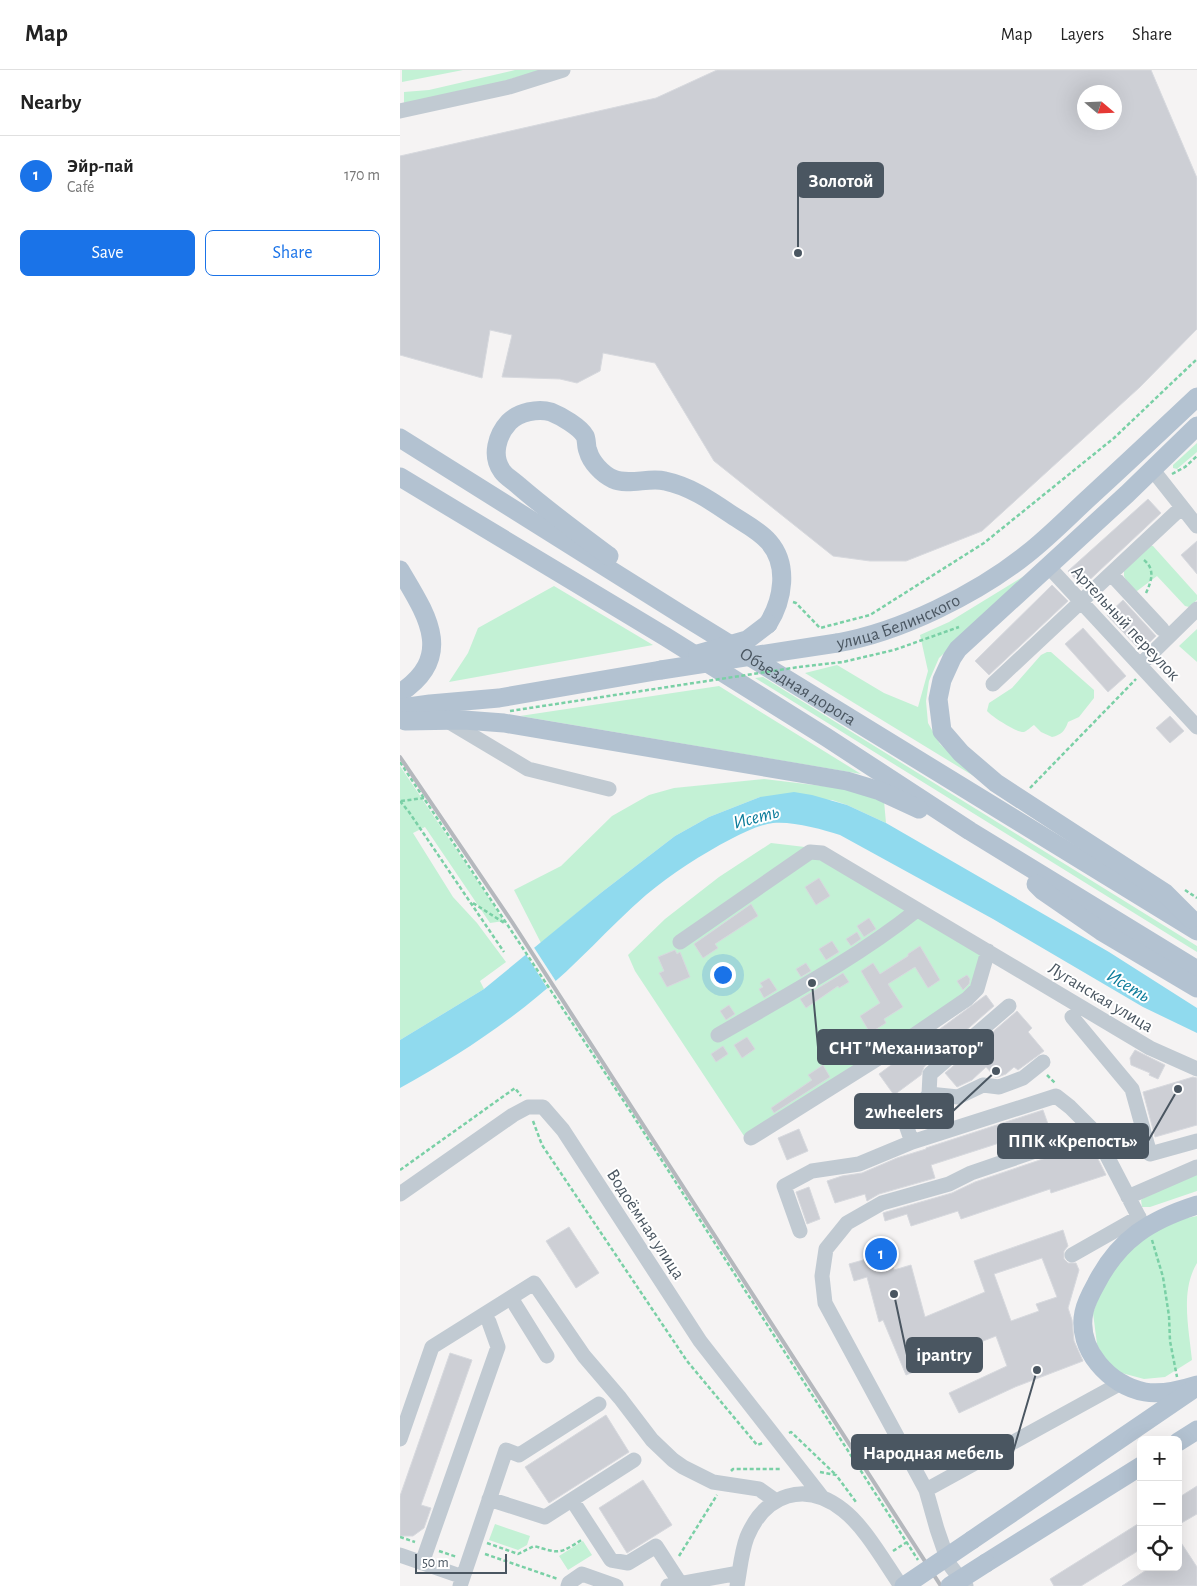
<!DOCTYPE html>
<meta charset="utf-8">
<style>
:root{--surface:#fff;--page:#f2f2f2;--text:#222;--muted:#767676;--line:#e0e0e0;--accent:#1a73e8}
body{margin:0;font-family:"Alegreya Sans",sans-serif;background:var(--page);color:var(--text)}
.controls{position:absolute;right:15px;bottom:15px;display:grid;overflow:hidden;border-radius:8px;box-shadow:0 5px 20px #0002}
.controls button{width:45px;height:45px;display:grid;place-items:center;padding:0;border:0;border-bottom:1px solid var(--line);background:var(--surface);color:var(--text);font:25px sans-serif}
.compass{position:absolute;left:677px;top:15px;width:45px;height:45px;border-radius:50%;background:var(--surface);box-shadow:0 5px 20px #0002;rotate:109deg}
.scale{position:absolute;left:15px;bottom:12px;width:92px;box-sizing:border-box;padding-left:5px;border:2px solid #4a5661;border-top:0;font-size:14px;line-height:18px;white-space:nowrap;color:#4a5661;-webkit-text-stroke:4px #fff;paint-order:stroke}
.you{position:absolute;left:322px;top:904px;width:18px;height:18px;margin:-12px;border:4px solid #fff;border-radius:50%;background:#1a73e8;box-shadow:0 0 0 8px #1a73e833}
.badge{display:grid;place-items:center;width:32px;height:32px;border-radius:50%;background:var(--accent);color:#fff;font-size:16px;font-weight:700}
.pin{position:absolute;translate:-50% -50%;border:2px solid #fff;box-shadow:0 1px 5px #0006}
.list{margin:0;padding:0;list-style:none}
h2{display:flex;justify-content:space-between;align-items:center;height:65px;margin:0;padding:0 20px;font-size:21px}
h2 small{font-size:16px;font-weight:400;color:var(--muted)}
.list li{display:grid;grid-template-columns:32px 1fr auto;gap:15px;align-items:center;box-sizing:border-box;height:80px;padding:0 20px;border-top:1px solid var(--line)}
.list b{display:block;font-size:19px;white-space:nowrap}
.list p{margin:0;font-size:16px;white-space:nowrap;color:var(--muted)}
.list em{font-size:16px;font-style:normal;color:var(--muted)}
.actions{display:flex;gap:10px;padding:15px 20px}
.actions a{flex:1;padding:11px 0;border:1px solid var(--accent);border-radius:8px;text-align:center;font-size:18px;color:var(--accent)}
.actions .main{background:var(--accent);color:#fff}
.icon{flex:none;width:28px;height:28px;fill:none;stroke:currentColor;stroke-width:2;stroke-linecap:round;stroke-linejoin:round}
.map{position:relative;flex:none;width:797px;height:1516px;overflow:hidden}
header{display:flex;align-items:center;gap:30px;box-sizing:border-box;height:70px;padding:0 25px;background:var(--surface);border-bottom:1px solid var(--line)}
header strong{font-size:24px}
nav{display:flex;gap:28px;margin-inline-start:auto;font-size:18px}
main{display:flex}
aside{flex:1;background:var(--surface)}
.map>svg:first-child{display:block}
.green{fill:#c3f1d5}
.water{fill:#90daee}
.pier{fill:#f5f3f3}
.building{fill:#cdcfd5;stroke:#d7d9de;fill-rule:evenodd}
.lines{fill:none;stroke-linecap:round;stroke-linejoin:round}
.path{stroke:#7ad0a6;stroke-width:2.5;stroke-dasharray:4 2.5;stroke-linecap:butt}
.minor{stroke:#c1cad2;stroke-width:15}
.major{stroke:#b3c2d1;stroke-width:19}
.rail{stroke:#b5b8bd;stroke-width:4}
.path-bridge{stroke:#7ad0a6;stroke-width:2.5;stroke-dasharray:4 2.5;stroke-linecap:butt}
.major-bridge{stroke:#b3c2d1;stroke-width:19}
.labels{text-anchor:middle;stroke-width:4;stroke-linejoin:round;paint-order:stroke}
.street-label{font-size:18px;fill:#4a5661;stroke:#fff}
.water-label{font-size:19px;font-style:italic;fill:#0c7c9b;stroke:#fff}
.leader{fill:none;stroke:#4a5661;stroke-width:2}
.callout-dot{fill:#4a5661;stroke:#fff;stroke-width:2}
.callout{fill:#4a5661;stroke:#4a5661;stroke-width:2}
.callout-label{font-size:19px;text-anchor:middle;font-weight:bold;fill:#fff}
</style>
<header>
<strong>Map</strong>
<nav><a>Map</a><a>Layers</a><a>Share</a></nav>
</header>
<main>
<aside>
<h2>Nearby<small></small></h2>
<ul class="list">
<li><span class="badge">1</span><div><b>Эйр-пай</b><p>Café</p></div><em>170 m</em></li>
</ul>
<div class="actions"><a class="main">Save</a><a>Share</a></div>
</aside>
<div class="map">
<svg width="797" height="1516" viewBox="0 0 797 1516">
<rect width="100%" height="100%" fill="#f5f3f3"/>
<path class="green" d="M2 0H63L2 12Z
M115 0H143L72 20 4 33V22L29 20Z
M797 373V382L777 399 773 398V395Z
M750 475 753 476 797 525V530L789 537 785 536 757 506 737 521 731 520 724 506V500Z
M624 506 539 588 529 611 526 631 528 653 540 674 553 686 595 719 405 603 437 595 484 623 518 637 528 601 520 565 549 552Z
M154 516 253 575 49 612 68 583 78 558Z
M797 559V592L779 576Z
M647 582H651L694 620V628L679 647 668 652C665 661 661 665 652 667L641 662 634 655C631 657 627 661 624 662 617 663 591 646 587 641L589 633 612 618 641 585Z
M363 607 797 876V882L355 608Z
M319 616 461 704 120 646Z
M0 696 104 851 90 853 25 757 13 763 53 827 77 853 106 892 80 911 84 919 0 970Z
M364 709 456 720 484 731 486 753 447 735 432 730 360 727 309 747 275 766 202 822 141 873 114 820 161 796 212 746 249 725 274 718Z
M371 773 405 777 587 889 579 925 348 1072 235 901 228 885 265 849 319 807Z
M797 1103V1121L750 1137H742L741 1130 752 1122Z
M797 1146V1193C780 1221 789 1259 792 1290L765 1307 744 1309 718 1302 705 1291 697 1274 693 1243 702 1218 717 1192 741 1170 773 1151Z
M95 1454 130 1466 127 1475 118 1480 89 1470Z
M183 1471 192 1485 168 1500 159 1486Z"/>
<path class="water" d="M394 722 412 725 447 735 486 753 709 882 797 938V963L743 937 593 849 440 765C422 759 392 751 373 753 358 755 345 762 331 769 302 784 271 804 246 825 209 857 177 895 138 926 96 961 49 991 0 1018V970L84 919 202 822 275 766 309 747 360 727Z"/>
<path class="pier" d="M133 876 157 913 149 921 125 883Z"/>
<path class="building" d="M317 0H751L797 108V259L740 317 582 461 506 491H470L433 486 314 391 255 293 203 283 200 301 177 313 160 309 102 307 112 265 90 260 82 308 0 285V86L256 28ZM684 22H714V52H684Z
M748 429 761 443 682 517 668 501Z
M797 471V504L781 485Z
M652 515 668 531 589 605 575 591Z
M723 530 756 566 741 581 707 545Z
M683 558 726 606 708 622 665 574Z
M770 646 784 661 770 673 756 658Z
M419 808 430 826 416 835 405 817Z
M351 834 358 846 315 874 318 878 303 888 294 874Z
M469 848 476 859 464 867 457 856Z
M457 862 461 869 451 876 446 869Z
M432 871 439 882 426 890 419 879Z
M520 876 540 910 528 918 515 897 488 914 503 937 484 949 486 953 470 963 460 946 480 933 461 901 473 893 480 904 508 886V884Z
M275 880 277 884 280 882 290 907 267 917 259 903 264 901 258 887Z
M406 893 411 901 401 907 396 899Z
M443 903 449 912 439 918 438 916 406 938 400 929Z
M567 905 570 909 569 914 563 920 557 911Z
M369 908 377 920 364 928 359 919 363 917 360 913Z
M586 925 594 936 524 997 521 1005 494 1025 479 1004Z
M329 935 335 944 326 950 320 941Z
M617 941 632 958 628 962 644 981 618 1000 614 997 606 1004 598 1007H595L586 997 572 1010 557 1017 545 1003Z
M347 967 355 979 342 988 334 975Z
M323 976 328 984 316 992 311 984Z
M735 980 765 995 758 1009 749 1005 750 1003 731 995 730 988Z
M423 995 430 1007 374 1043 371 1038 412 1010 408 1005Z
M793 1007 797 1008V1055L755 1067 743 1022Z
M643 1040 649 1057 531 1095 535 1108 479 1124 467 1131 465 1124 435 1133 427 1111 442 1106 462 1103 497 1088 526 1079V1078Z
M399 1059 408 1081 387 1090 378 1068Z
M690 1073 706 1105 651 1123 650 1119 561 1149 558 1141 511 1156 507 1144 485 1151 483 1143 486 1142 552 1123 575 1112Z
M409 1117 420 1149 407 1154 396 1122Z
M169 1157 199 1203 176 1218 146 1171Z
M663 1160 668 1176 664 1181V1189L668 1193H676L679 1200 668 1238 672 1250 674 1271 683 1291 615 1317 559 1343 549 1323 607 1296 596 1266 578 1273 579 1275 506 1305 483 1250 479 1252 467 1207 454 1211 449 1194 474 1187 472 1179 487 1174 494 1200 511 1195 525 1247 585 1222 574 1191ZM642 1188 657 1227 636 1234 639 1241 611 1251 594 1204Z
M50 1283 72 1290 21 1435 31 1438 24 1458 13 1466H0V1426Z
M206 1345 229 1382 149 1433 125 1397Z
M243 1410 272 1455 227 1483 199 1438Z
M797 1416V1444L778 1455V1428Z
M741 1452V1479L681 1516H654L650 1509Z
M778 1468 797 1497V1516H722L751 1497H778Z"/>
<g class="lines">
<path class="path" d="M772 404 785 397 797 386
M744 490C755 499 752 510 746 523
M393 532 396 533 420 558 470 545 584 473 714 368 797 289
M399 597 443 592 494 580 559 557
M0 692 225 1033 518 1490
M630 718 736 609
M0 731 9 742 104 882
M1 731 24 728
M785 820 797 828
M73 833 106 854
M647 1005 656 1014
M133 1051 142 1075 287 1291 357 1375 363 1373
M0 1100 115 1018 121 1026
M752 1170 763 1207 769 1246 770 1271 777 1307
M389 1363 391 1362 436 1405
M331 1401 333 1399H382
M420 1402 436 1405 456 1432
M0 1467 15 1472
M87 1473 118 1484 134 1476C161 1484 159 1484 183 1469
M39 1481 57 1487
M493 1481 507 1472
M85 1484 158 1509
M279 1486 317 1425"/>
<path class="minor" d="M0 41 109 17 163 0
M752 399 797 456
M648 496 797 657
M711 504 762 559
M740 595 797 539
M593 614 782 437
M46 650 128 699 209 719
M280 872 410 782 422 783 750 978 797 999
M672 947 732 1019 750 1084 797 1071
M318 965C384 927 457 888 517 840
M529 1024 530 1004 609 936
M351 1068 501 974 567 929 577 919 588 881
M700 1070 743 1059
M512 1072 506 1055 529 1024 558 1027 583 1015 599 1017 623 1008 643 992
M0 1124 113 1045 128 1037H143L163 1060 300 1271 422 1427
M728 1127 797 1097
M400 1161 384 1116 412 1101 459 1094 512 1072 656 1026 670 1037 694 1061 744 1157
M672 1185 739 1147
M111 1228 147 1286
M0 1369 32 1277 134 1213 184 1286 220 1328 252 1370 273 1390 283 1397 313 1412 359 1419 376 1431
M555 1384 562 1399
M526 1420 721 1313
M89 1429 145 1447 234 1390
M172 1430 211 1490 228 1493 256 1476 280 1513
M0 1485 63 1507
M22 1493 98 1277 89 1252 84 1245
M60 1516 106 1380 119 1385 199 1334
M168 1516 169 1513 182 1504 216 1516
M268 1516 339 1503
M337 1516C340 1500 341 1483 347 1467 365 1424 405 1410 443 1440 465 1457 485 1493 501 1516
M566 1516 549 1494 537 1459 526 1420 425 1233 422 1206 426 1179 447 1153 482 1133 549 1114 571 1103 694 1061"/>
<g class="major">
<path id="s1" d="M0 368 282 545 797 861"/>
<path d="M0 407 266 567 426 667 570 761 797 900"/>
<path d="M209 486C178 463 148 441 119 416 114 411 106 407 102 401 91 386 97 365 109 352 119 342 138 338 151 342 161 346 180 357 185 366 187 370 186 377 188 381 191 392 202 404 213 409 228 416 249 407 265 411 289 416 310 430 329 443 342 452 359 460 369 472 389 495 383 530 368 554"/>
<path d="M0 500C26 544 56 586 0 623"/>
<path id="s2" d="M437 573C500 562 577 524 627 484 650 466 670 445 692 425 727 393 762 360 797 327"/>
<path d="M0 638 30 634 99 628 261 600"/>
<path d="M5 651 64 650 104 653 447 711 480 721 519 739"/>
<path d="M636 814 643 821 701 861 797 918"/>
<path d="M791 849 765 823 596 713 561 683 542 661 538 629 542 610 552 588 558 579 727 424 797 356"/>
<path d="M797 1135C750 1150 719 1169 696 1214 691 1223 686 1232 684 1242 676 1279 710 1316 745 1322 762 1325 781 1320 797 1315"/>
<path d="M778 1372 797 1360"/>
<path d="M572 1470 792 1320"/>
<path d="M586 1493 741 1396"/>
</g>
<path class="rail" d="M0 687 112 852 541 1516"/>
<path class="path-bridge" d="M110 641 399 597"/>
<path class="major-bridge" d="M298 584 347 570 368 554
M261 600 437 573
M504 1516 572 1470
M550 1516 586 1493"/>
</g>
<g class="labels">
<g class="street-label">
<text dy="6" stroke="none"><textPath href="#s2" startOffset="65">улица Белинского</textPath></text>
<text transform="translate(726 553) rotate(47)" y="6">Артельный переулок</text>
<text dy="6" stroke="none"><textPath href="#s1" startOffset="469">Объездная дорога</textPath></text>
<text transform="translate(701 927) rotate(31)" y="6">Луганская улица</text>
<text transform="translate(246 1154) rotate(57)" y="6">Водоёмная улица</text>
</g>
<g class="water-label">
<text transform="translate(356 746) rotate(-15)" y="7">Исеть</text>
<text transform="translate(729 915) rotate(31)" y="7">Исеть</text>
</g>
</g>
<path class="leader" d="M398 183L398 110M412 913L418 977M596 1001L553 1041M778 1019L748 1071M494 1224L507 1285M637 1300L613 1382"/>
<g class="callout-dot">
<circle cx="398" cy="183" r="5"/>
<circle cx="412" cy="913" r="5"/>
<circle cx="596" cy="1001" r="5"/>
<circle cx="778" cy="1019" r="5"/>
<circle cx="494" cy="1224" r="5"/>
<circle cx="637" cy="1300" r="5"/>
</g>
<g class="callout">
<rect x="398" y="93" width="85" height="34" rx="5"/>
<rect x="418" y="960" width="175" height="34" rx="5"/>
<rect x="455" y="1024" width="98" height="34" rx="5"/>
<rect x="598" y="1054" width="150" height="34" rx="5"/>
<rect x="507" y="1268" width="75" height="34" rx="5"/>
<rect x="452" y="1365" width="161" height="34" rx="5"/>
</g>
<g class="callout-label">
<text x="441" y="117">Золотой</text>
<text x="506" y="984">СНТ "Механизатор"</text>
<text x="504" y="1048">2wheelers</text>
<text x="673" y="1077">ППК «Крепость»</text>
<text x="544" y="1291">ipantry</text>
<text x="533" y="1389">Народная мебель</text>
</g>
</svg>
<div class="controls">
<button>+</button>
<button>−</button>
<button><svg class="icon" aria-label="locate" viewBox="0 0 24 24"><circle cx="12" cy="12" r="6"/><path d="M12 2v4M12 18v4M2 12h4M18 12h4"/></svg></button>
</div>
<svg class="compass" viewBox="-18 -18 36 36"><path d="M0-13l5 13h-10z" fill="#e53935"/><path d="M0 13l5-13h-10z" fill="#767676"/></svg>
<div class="scale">50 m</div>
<div class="you"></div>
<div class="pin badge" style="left:481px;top:1184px">1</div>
</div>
</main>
